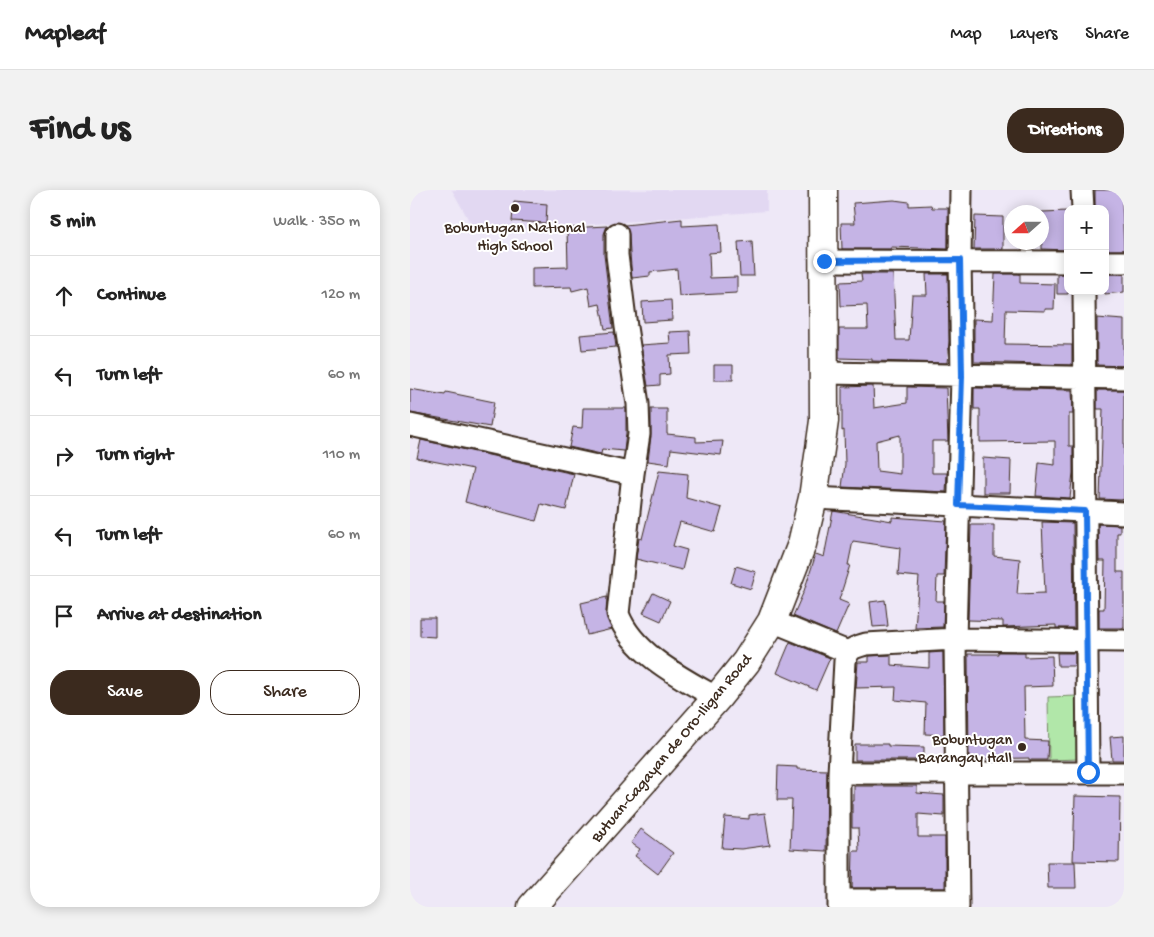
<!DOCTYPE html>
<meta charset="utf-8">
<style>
:root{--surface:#fff;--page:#f2f2f2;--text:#222;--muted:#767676;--line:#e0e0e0;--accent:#3b2a1e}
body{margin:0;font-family:"Gochi Hand",sans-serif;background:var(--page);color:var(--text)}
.controls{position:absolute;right:15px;top:15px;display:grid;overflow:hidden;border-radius:10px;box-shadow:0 2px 12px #0003}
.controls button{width:45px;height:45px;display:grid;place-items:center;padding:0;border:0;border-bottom:1px solid var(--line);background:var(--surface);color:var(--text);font:25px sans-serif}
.compass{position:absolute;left:594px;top:15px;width:45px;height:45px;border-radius:50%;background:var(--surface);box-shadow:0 2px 12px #0003;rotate:249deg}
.stop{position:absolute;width:15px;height:15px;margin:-11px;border:4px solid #1a73e8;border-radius:50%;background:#fff}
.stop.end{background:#1a73e8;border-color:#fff;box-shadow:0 1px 5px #0008}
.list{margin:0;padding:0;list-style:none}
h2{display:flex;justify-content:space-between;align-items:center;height:65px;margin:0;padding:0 20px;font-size:21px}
h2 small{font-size:16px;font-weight:400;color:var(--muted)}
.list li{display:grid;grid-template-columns:32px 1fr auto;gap:15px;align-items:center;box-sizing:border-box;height:80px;padding:0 20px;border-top:1px solid var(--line)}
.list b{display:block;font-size:19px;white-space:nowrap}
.list em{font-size:16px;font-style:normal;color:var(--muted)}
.actions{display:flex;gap:10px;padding:15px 20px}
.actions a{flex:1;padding:11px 0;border:1px solid var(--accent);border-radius:20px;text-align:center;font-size:18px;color:var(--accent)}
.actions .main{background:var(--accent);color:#fff}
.icon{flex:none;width:28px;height:28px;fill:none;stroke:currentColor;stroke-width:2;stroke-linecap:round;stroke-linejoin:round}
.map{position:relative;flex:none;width:714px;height:717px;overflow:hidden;border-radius:20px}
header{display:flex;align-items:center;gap:30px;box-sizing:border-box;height:70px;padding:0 25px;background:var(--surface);border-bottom:1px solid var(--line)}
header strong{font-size:24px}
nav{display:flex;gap:28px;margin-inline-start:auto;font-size:18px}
.intro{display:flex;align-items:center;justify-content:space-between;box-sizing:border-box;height:120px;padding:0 30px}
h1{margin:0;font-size:35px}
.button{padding:12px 22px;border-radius:20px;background:var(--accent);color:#fff;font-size:18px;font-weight:700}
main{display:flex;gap:30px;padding:0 30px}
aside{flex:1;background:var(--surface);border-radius:20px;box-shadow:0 2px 12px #0003}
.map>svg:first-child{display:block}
.built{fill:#e2d8f2}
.park{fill:#b1e7a9;stroke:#768864}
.building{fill:#c5b4e5;stroke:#3b2a1e;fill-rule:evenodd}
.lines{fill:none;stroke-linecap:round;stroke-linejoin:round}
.minor-casing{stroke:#3b2a1e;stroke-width:25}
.highway-casing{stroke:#3b2a1e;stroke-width:31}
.minor{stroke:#fff;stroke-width:21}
.highway{stroke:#fff;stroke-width:28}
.route{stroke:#1a73e8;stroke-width:6}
.poi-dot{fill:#3b2a1e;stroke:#fff;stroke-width:2}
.labels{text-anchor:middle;stroke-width:4;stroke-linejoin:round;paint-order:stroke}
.poi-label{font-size:16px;fill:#3b2a1e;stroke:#fff}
.street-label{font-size:16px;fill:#3b2a1e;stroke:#fff}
</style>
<header>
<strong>Mapleaf</strong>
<nav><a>Map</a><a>Layers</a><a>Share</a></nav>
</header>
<div class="intro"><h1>Find us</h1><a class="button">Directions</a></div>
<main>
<aside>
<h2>5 min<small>Walk · 350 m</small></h2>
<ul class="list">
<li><svg class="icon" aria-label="ahead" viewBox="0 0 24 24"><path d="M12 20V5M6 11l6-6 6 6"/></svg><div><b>Continue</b></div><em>120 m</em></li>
<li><svg class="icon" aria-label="left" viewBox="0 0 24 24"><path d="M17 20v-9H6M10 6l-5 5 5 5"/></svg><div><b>Turn left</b></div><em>60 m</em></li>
<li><svg class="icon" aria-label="right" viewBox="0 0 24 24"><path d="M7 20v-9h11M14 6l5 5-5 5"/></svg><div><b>Turn right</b></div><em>110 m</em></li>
<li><svg class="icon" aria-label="left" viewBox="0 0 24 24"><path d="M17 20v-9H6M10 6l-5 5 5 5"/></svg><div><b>Turn left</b></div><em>60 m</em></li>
<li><svg class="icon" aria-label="arrive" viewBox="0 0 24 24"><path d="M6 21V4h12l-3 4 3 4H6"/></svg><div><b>Arrive at destination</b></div></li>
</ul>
<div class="actions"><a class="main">Save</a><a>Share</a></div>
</aside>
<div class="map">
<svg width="714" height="717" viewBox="0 0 714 717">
<rect width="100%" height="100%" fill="#eee8f7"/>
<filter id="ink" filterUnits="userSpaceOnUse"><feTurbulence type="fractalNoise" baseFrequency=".02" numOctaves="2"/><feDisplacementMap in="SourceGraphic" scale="10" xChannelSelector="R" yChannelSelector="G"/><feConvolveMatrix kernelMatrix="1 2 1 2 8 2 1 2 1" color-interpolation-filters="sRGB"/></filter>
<g filter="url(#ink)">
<path class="built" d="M42 0H357V21L66 43Z"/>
<path class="park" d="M667 506 669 569 639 570 638 507Z"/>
<path class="building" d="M685 0H714V11L712 12 714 60H695V19H685Z
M484 10 499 12V16L521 15 522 18H538V59L481 57V59H432L431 33H445L443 13Z
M104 11 137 14 136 33 102 31Z
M658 21V60L632 59V22Z
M565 26 593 27V59H564Z
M272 29V36L309 34 311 62 299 63 300 88 327 87V103L269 106 267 79 240 82V86L222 88 220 64 219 44 215 35Z
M197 36 194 44V65L203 138 195 139 190 114 181 116 178 97 162 101 161 97 122 98V78L158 77 157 38Z
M342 51 344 86H330L328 52Z
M451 84H483L486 150H499L502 105H517L516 84H538L539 151 537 173 462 171V169L429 168V139H458L457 115 431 116 430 92 452 91Z
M585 84H610V93L645 94 644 119H635V121L596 120 595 154 662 155V175L564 172V129L583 130Z
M647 84H658V104H647Z
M695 84H714V102L695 104Z
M261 110 262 130 233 132 232 112Z
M687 128 714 130V176L687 175Z
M280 141 281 164 259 165 260 184 250 185V195L238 196 231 155 260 153 259 142Z
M204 142 206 157 172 160 170 145Z
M304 175H323V190H304Z
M463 196 464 218 497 213V197L536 198 538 251H522V283H537L536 302 432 297 435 274 434 240 432 241V197ZM490 245V284L467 281 466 251Z
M564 198 662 200 663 224H659V256H663V283L660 308 626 306 629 273 645 275V251L570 252V219H564Z
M0 199 35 205 36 202 84 212 80 237 0 223Z
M687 200H714V309L711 310 690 309 693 219H687Z
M173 218H216V243L214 261 192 259 191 264 159 257 163 237 172 238Z
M241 219H257V244L286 247V252L313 251 311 265 261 259 259 274 238 271 241 246Z
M11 250 164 284 156 320 131 314 126 331 55 312 63 279 7 268Z
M573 268 601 270 600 303H573Z
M249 281 278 284 276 308 312 318 305 342 270 332 263 356 277 360 272 380 226 369 229 348 232 349Z
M423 321 482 331V327L536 331 534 386H527L526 411H534L533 437 505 438 509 387 488 385 490 358 443 351 438 375H440L429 410 439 414 426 444 383 426 394 401 406 364 414 367Z
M632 332 663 333 664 438H646V435L593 437V431L558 430 561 335H584V366L610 369 607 404 635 403Z
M688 334 710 335V343H707V382H714V438H689V419H694L695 371H689Z
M326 376 346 382 341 399 321 393Z
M243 403 260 411 251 431 233 423Z
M197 407 196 423 202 439 177 445 171 413Z
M475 410 478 436 463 437 460 412Z
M10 428H25V447L10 446Z
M380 452 420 468 406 500 367 483Z
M533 462 534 545 515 544 516 513 485 510 486 497 446 498 448 472H459V466L481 465V475L519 478V463Z
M588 462H615V467L642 466 643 496 614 497 615 550 638 551 637 570H619V568L559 569 558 464H588Z
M647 463H665V476H648Z
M714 546V570H702L700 547Z
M445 554H478V556L514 557V570H445Z
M368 576 387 577V579L417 580 416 661 380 659 382 610H367Z
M444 596H507V603L534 605V626L508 624V647H535V698H442L443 661H449L448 638H442V611H444Z
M665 606 710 607 709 672 663 671Z
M355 623 360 655 331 659 312 658 315 627 339 629V625Z
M231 639 263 663 248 684 225 666 230 659 221 653Z
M637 672H665L666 698H638Z"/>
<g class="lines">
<g class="minor-casing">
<path id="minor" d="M672 0 673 19
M207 44V65L216 137 228 214 229 244 223 284
M413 71 658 72
M695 72H714
M674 101 678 582
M414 183 714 188
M0 235 223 284 208 424C223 464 272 488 307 508
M403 308 714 323
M362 431 438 462
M429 583H714
M429 710H548
M429 717V583L435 471C439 458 443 458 456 454L545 449 714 451
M548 717 545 449 552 186 550 70 551 0"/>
</g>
<g class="highway-casing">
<path id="highway" d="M122 717 307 508 336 472 362 431 392 354 403 308 414 231 413 0"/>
</g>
<use href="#minor" class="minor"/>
<use href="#highway" class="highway"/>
</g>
</g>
<g class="lines" filter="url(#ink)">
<path class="route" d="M414 71 550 70 552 186 548 315 675 321 678 582"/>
</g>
<g class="poi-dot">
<circle cx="105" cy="18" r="5"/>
<circle cx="612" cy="557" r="5"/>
</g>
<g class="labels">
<g class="poi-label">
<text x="105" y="42">Bobuntugan National<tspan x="105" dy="18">High School</tspan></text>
<text x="602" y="554" text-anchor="end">Bobuntugan<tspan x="602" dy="18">Barangay Hall</tspan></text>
</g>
<g class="street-label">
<text transform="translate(260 557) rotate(-50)" y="6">Butuan-Cagayan de Oro-Iligan Road</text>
</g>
</g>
</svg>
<div class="controls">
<button>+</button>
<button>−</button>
</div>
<svg class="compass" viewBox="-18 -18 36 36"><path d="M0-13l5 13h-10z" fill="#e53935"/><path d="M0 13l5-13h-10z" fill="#767676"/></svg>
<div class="stop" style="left:678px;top:582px"></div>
<div class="stop end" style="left:414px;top:71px"></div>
</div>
</main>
